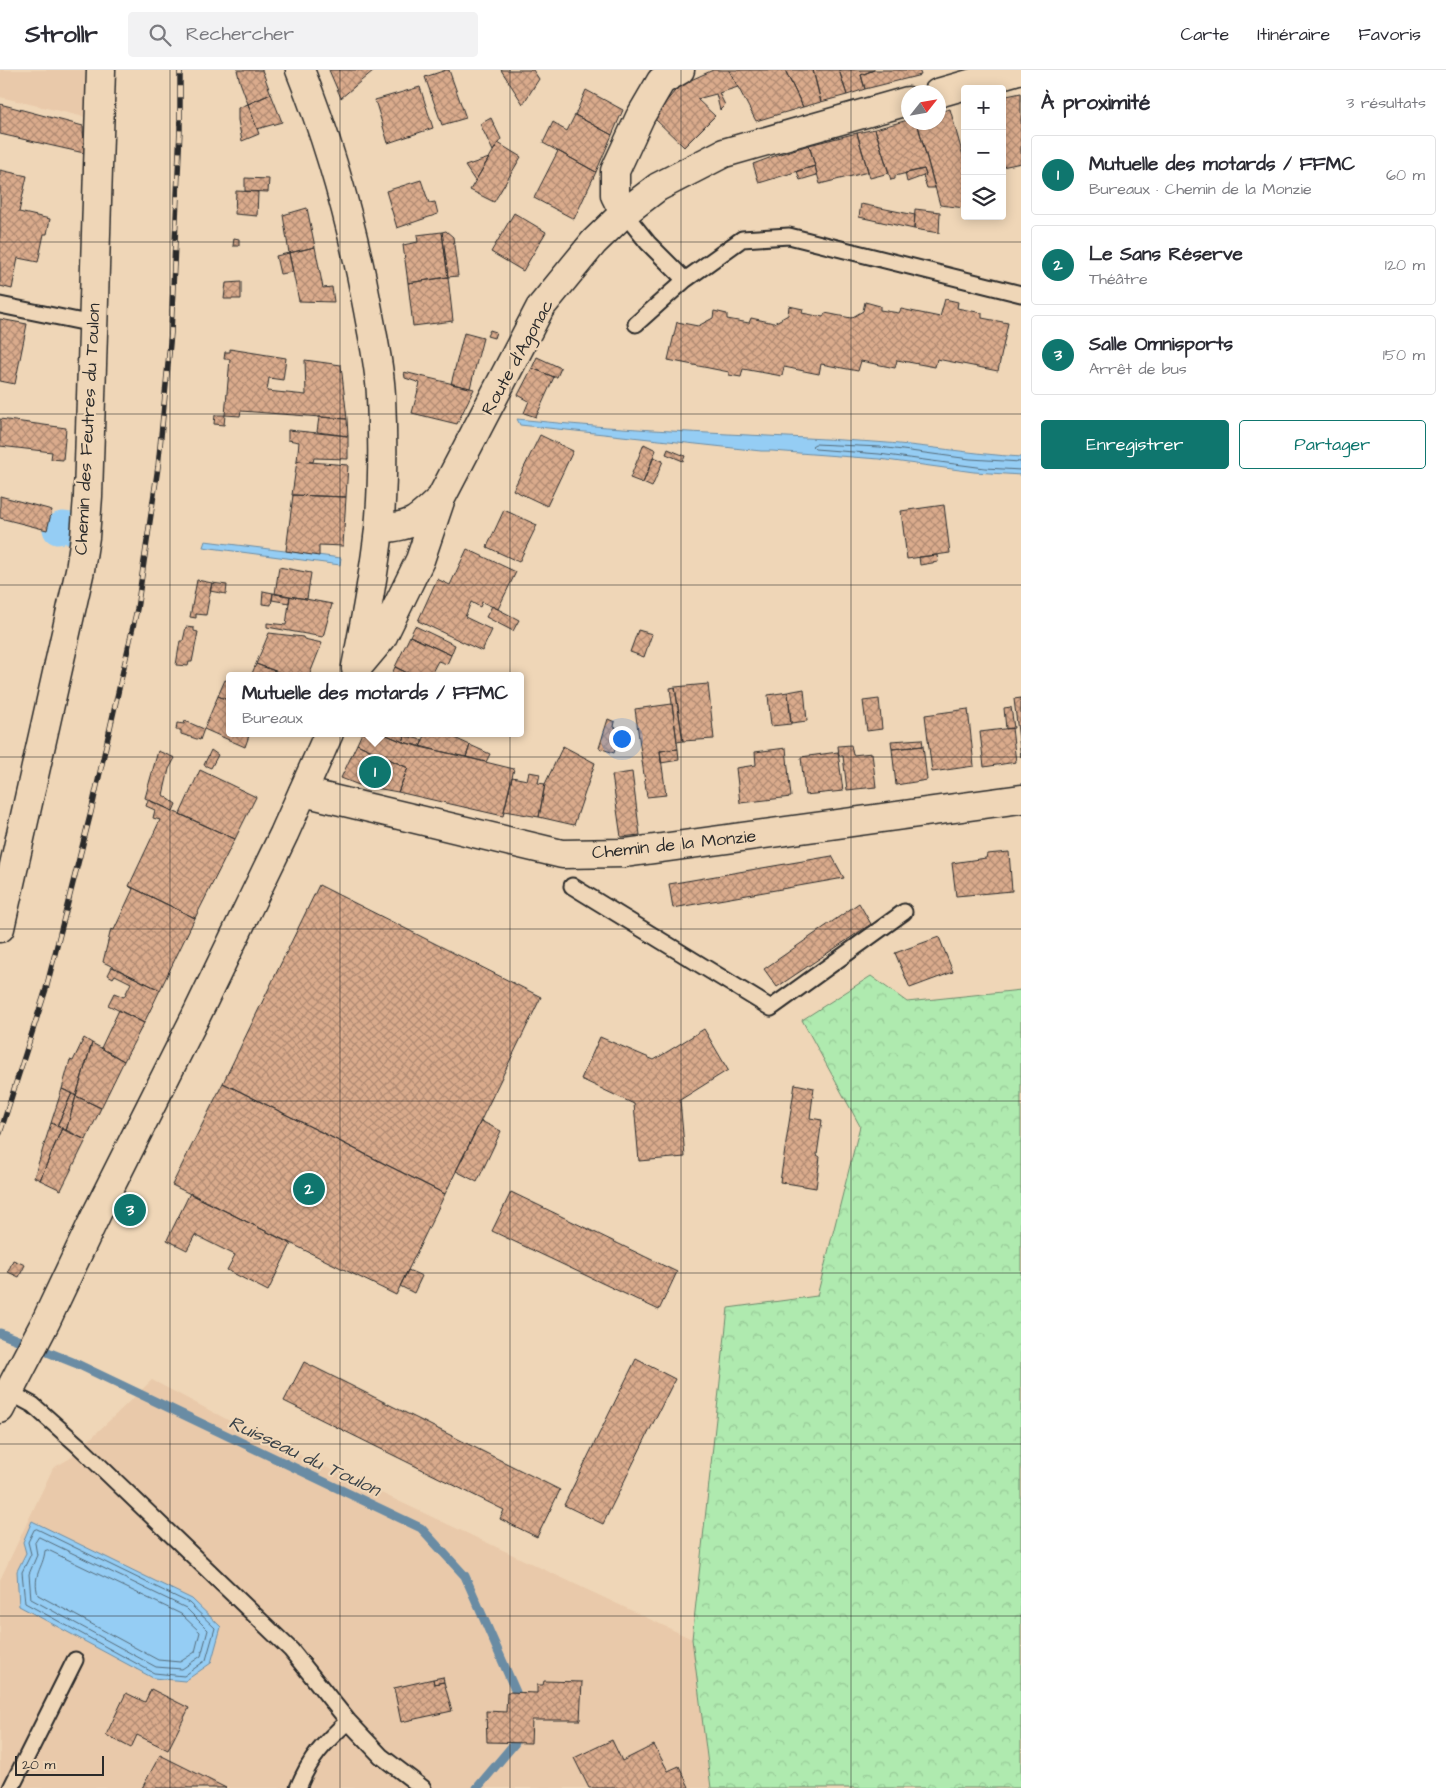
<!DOCTYPE html>
<html lang="fr">
<meta charset="utf-8">
<style>
:root{--surface:#fff;--page:#f2f2f3;--text:#2b2b33;--muted:#7c7c81;--line:#e1e1e2;--accent:#0f766e}
body{margin:0;font-family:"Architects Daughter",sans-serif;background:var(--page);color:var(--text)}
.controls{position:absolute;right:15px;top:15px;display:grid;overflow:hidden;border-radius:5px;box-shadow:0 2px 12px #0003}
.controls button{width:45px;height:45px;display:grid;place-items:center;padding:0;border:0;border-bottom:1px solid var(--line);background:var(--surface);color:var(--text);font:25px sans-serif}
.compass{position:absolute;left:901px;top:15px;width:45px;height:45px;border-radius:50%;background:var(--surface);box-shadow:0 2px 12px #0003;rotate:59deg}
.scale{position:absolute;left:15px;bottom:12px;width:89px;box-sizing:border-box;padding-left:5px;border:2px solid #2b2b2b;border-top:0;font-size:14px;line-height:18px;white-space:nowrap;color:#2b2b2b;-webkit-text-stroke:4px #efd6b7;paint-order:stroke}
.you{position:absolute;left:621px;top:668px;width:18px;height:18px;margin:-12px;border:4px solid #fff;border-radius:50%;background:#1a73e8;box-shadow:0 0 0 8px #1a73e833}
.badge{display:grid;place-items:center;width:32px;height:32px;border-radius:50%;background:var(--accent);color:#fff;font-size:16px;font-weight:700}
.pin{position:absolute;translate:-50% -50%;border:2px solid #fff;box-shadow:0 1px 5px #0006}
.popup{position:absolute;left:226px;top:602px;width:298px;height:65px;box-sizing:border-box;display:grid;place-content:center;border-radius:5px;background:var(--surface);filter:drop-shadow(0 1px 4px #0005);font-size:16px;white-space:nowrap;color:var(--muted)}
.popup b{font-size:19px;color:var(--text)}
.popup::after{content:'';position:absolute;left:50%;top:100%;margin-left:-10px;border:10px solid transparent;border-top-color:var(--surface)}
.list{margin:0;padding:0;list-style:none}
h2{display:flex;justify-content:space-between;align-items:center;height:65px;margin:0;padding:0 20px;font-size:21px}
h2 small{font-size:16px;font-weight:400;color:var(--muted)}
.list li{display:grid;grid-template-columns:32px 1fr auto;gap:15px;align-items:center;box-sizing:border-box;height:80px;margin:0 10px 10px;padding:0 10px;border:1px solid var(--line);border-radius:5px}
.list b{display:block;font-size:19px;white-space:nowrap}
.list p{margin:0;font-size:16px;white-space:nowrap;color:var(--muted)}
.list em{font-size:16px;font-style:normal;color:var(--muted)}
.actions{display:flex;gap:10px;padding:15px 20px}
.actions a{flex:1;padding:11px 0;border:1px solid var(--accent);border-radius:5px;text-align:center;font-size:18px;color:var(--accent)}
.actions .main{background:var(--accent);color:#fff}
.icon{flex:none;width:28px;height:28px;fill:none;stroke:currentColor;stroke-width:2;stroke-linecap:round;stroke-linejoin:round}
.map{position:relative;flex:none;width:1021px;height:1718px;overflow:hidden}
header{display:flex;align-items:center;gap:30px;box-sizing:border-box;height:70px;padding:0 25px;background:var(--surface);border-bottom:1px solid var(--line)}
header strong{font-size:24px}
nav{display:flex;gap:28px;margin-inline-start:auto;font-size:18px}
.search{width:350px;height:45px;background:var(--page);display:flex;align-items:center;gap:12px;box-sizing:border-box;padding:0 18px;border-radius:5px;color:var(--muted);font-size:19px}
main{display:flex}
aside{flex:1;background:var(--surface)}
.map>svg:first-child{display:block}
.built{fill:#e9c9aa}
.forest{fill:url(#forest-crowns);stroke:#6d8a6d}
.water{fill:#95cdf4;stroke:#6b8ca4}
.lines{fill:none;stroke-linecap:round;stroke-linejoin:round}
.shore{stroke:#556c7b;stroke-width:1}
.stream{stroke:#6b8ca4;stroke-width:9}
.canal{stroke:#95cdf4;stroke-width:31}
.building{fill:url(#building-cross-hatch);stroke:#2b2b2b}
.service-casing{stroke:#2b2b2b;stroke-width:19}
.minor-casing{stroke:#2b2b2b;stroke-width:31}
.secondary-casing{stroke:#2b2b2b;stroke-width:31}
.service{stroke:#efd6b7;stroke-width:15}
.minor{stroke:#efd6b7;stroke-width:28}
.secondary{stroke:#efd6b7;stroke-width:28}
.rail-casing{stroke:#2b2b2b;stroke-width:5.5}
.rail{stroke:#efd6b7;stroke-width:4;stroke-dasharray:11;stroke-linecap:butt}
.grid{fill:none;stroke:#2b2b2b;stroke-width:1;stroke-opacity:0.55}
.labels{text-anchor:middle;stroke-width:4.5;stroke-linejoin:round;paint-order:stroke}
.street-label{font-size:18px;fill:#2b2b2b;stroke:#efd6b7}
.water-label{font-size:19px;font-style:italic;fill:#3b4349;stroke:#efd6b7}
</style>
<header>
<strong>Strollr</strong>
<div class="search"><svg class="icon" aria-label="search" viewBox="0 0 24 24"><circle cx="10" cy="10" r="6"/><path d="M15 15l6 6"/></svg>Rechercher</div>
<nav><a>Carte</a><a>Itinéraire</a><a>Favoris</a></nav>
</header>
<main>
<div class="map">
<svg width="1021" height="1718" viewBox="0 0 1021 1718">
<defs>
<pattern id="forest-crowns" width="20" height="18" patternUnits="userSpaceOnUse" patternTransform="scale(1.25)"><rect width="20" height="18" fill="#afeaaf"/><path d="M2 6a3 3 0 1 1 6 0M12 15a3 3 0 1 1 6 0" fill="none" stroke="#97c997"/></pattern>
<pattern id="building-cross-hatch" width="8" height="8" patternUnits="userSpaceOnUse" patternTransform="scale(1.25)"><rect width="8" height="8" fill="#daab8c"/><path d="M0 0l8 8M0 8l8-8" fill="none" stroke="#b18b73"/></pattern>
</defs>
<rect width="100%" height="100%" fill="#efd6b7"/>
<filter id="ink" filterUnits="userSpaceOnUse"><feTurbulence type="fractalNoise" baseFrequency=".02" numOctaves="2"/><feDisplacementMap in="SourceGraphic" scale="10" xChannelSelector="R" yChannelSelector="G"/><feConvolveMatrix kernelMatrix="1 2 1 2 8 2 1 2 1" color-interpolation-filters="sRGB"/></filter>
<g filter="url(#ink)">
<path class="built" d="M0 0H98L93 49 0 27Z
M152 1310 247 1360 692 1569 711 1718H0V1510L53 1398 69 1389Z"/>
<path class="forest" d="M871 906 907 932 1021 920V1718H711L692 1569 728 1238 817 1226 860 1056 802 950Z"/>
<path class="water" d="M517 349C636 362 755 364 874 372 923 375 972 384 1021 387V405L974 402 879 389 772 381H761L520 355Z
M205 471 341 488 340 495 203 477Z
M32 1451 192 1529 221 1557 211 1593 185 1611 153 1608 19 1536 17 1501 26 1483 23 1472Z"/>
<g class="lines">
<path class="shore" d="M1021 392 970 389 880 377 815 374 812 376 815 379 879 384 985 398 1021 400
M37 1459 189 1533 215 1558 206 1590 184 1606 154 1603 25 1533 22 1502 31 1484 28 1472 34 1460Z
M39 1467 186 1538 208 1560 201 1586 182 1599 156 1597 31 1529 29 1504 37 1485 35 1473Z
M48 1480 181 1544 200 1562 195 1582 180 1592 158 1590 38 1525C32 1504 43 1499 45 1481Z"/>
<path class="stream" d="M0 1263 75 1293 421 1458 465 1506 516 1622
M477 1718 515 1673"/>
<path class="canal" d="M58 459 62 457 70 458"/>
</g>
<path class="building" d="M237 0H262L271 24 248 34 240 12Z
M329 0H374L341 28Z
M446 0H449L466 48 442 55 425 7Z
M501 0H533L539 9 523 34Z
M713 0H729L738 17 719 23 725 35 720 40 716 24 697 29 715 46 684 77 653 47 680 15Z
M729 0H785L803 37 756 51Z
M785 0H813L821 32 803 37Z
M813 0H839L847 25 821 32Z
M839 0H874L861 5 865 19 847 25Z
M874 0H919L921 5 865 19 861 5Z
M420 17 433 58 388 73 375 30Z
M586 20 623 40 612 65 575 45Z
M1021 23V93L1002 97V27Z
M271 24 282 52 257 59 248 34Z
M0 34 83 56 84 83 0 64Z
M248 34 259 64 242 71 238 50V38Z
M950 39 965 93V138L940 135 917 52H938V42Z
M575 45 612 65 596 102 543 73 553 52 558 55V56L567 61Z
M491 48 501 69 493 81 480 54Z
M908 50V52H917L935 118H927L923 106 926 105 924 99 895 106V109L891 110 875 59Z
M875 59 889 103 870 108 857 63Z
M857 63 868 102 820 114 809 75Z
M498 73 521 87 494 132 470 120Z
M809 75 815 96 759 113 753 94 780 84Z
M558 81 596 102 574 149 534 128Z
M489 88 479 105 475 111 465 96Z
M815 96 817 105 800 110 797 101Z
M924 99 926 105 907 112 905 103Z
M0 100 27 106 19 142 50 149 47 164H44L38 192 18 188 12 219 0 216Z
M245 108 269 109 268 122 245 121Z
M421 110 429 133 435 132 438 144 397 158 386 121Z
M236 121 258 122 257 146 235 144Z
M861 134 915 145 914 159 859 147Z
M307 138 315 177 289 183 283 145Z
M915 139 940 142 939 163 914 159Z
M514 143 546 162 523 201 491 182Z
M446 161 453 167 458 206 448 207 442 162Z
M442 162 448 207 408 213 403 175 418 172 417 165Z
M234 168 239 169V176H233Z
M315 177 323 218 332 217 334 232 299 231 289 183Z
M289 183 293 202 280 204 276 186Z
M448 207 453 251 413 256 408 213Z
M241 212V229H224L226 213Z
M945 229 958 232 957 238 982 243V248L1008 253 998 301 937 289 935 297 897 290 895 298 861 291 858 301 821 294 819 304 784 297 782 306 743 299 741 307 729 305V302L668 290 677 252 698 256 713 248 714 241 727 244V249L749 253 751 248 774 253 788 245 789 236 803 239 802 243 823 247 825 243 851 248 863 241 865 232 880 236V240L899 243 901 239 940 247Z
M0 249 27 254 15 314 0 311Z
M490 260 496 262 494 268 487 266Z
M464 263 483 268 470 318 451 314Z
M230 279 286 288 283 310 269 308 267 321 306 325 305 290 341 295 347 349 241 341 240 346 225 345 230 289H224L225 282H230Z
M537 287 561 298 557 307H554L532 298Z
M532 298 554 307 536 347 524 343 529 331 518 325Z
M404 302 474 319 457 354 412 343 420 313 405 308Z
M215 345H225L224 355 214 354Z
M319 347 347 349 348 366 317 362Z
M0 349 66 358 63 390 51 389 52 382 0 376Z
M288 360 348 366V389L314 388 313 392 297 391 299 372 288 370Z
M540 365 573 381 547 436 513 420Z
M644 374 656 380 643 413 630 408Z
M668 379 685 386 683 391 666 384Z
M654 387 663 391 652 417 643 413Z
M297 391 348 395 346 427 292 425Z
M293 425 346 427 343 476 319 475V486L286 481Z
M0 426 52 440 47 460 0 448Z
M944 435 950 483 907 489 901 441Z
M504 440 537 455 519 492 487 477Z
M467 479 516 502 498 539 482 532 480 537 471 532 465 547 492 560 482 581 418 551 437 509 450 515Z
M937 485 938 492 920 495 919 487Z
M279 497 311 503 307 529 275 524Z
M197 510 212 513 206 545 196 544V548L190 547Z
M212 513 227 515 226 524 210 521Z
M263 521 273 523 271 535 262 534Z
M273 523 290 526 289 533 272 530Z
M290 526 332 534 323 567 267 557V553L286 555Z
M492 536 519 550 513 561 486 547Z
M415 556 455 575 451 585 410 566Z
M186 557 194 558V561L198 562 192 592H189L188 596 176 595 180 571H183Z
M638 560 652 564 644 587 630 582Z
M269 563 303 567 304 569 322 573 309 606H289L256 594Z
M410 566 451 585 447 594 438 591 430 606H414L395 597Z
M256 594 289 606H251Z
M395 597 414 606H391Z
M225 610 230 612V631L218 626Z
M708 614 714 669 683 671 675 617Z
M675 617 683 671 677 672 670 618Z
M804 619 807 651 791 653 788 622Z
M788 622 791 654 771 656 768 625Z
M218 626 230 631V663H250L245 677 204 659Z
M1021 628V687L1014 629Z
M879 629 882 659 867 661 863 631Z
M672 634 678 679 660 681 666 725 647 727 635 639Z
M1011 637 1014 658 1006 659 1004 638Z
M968 639 974 696 932 702 925 645Z
M608 649 615 652 614 657 621 660 614 683 599 678Z
M185 651 204 659 200 670 181 664V660H176L177 653 184 654Z
M1012 658 1016 692 984 697 980 662Z
M362 663H382L403 672 514 699 503 746 398 722 408 698 357 674Z
M382 663H406L403 672Z
M426 663H444L470 675 466 687 420 677Z
M405 666 423 670 420 677 403 672Z
M922 669 923 676 892 679 891 671Z
M357 674 408 698 398 722 370 717 369 719 341 708Z
M470 675 490 684 486 692 466 687Z
M851 675 853 685 872 683 876 717 847 720 843 686H839L838 676Z
M563 676 595 693 574 755 539 747 545 714Z
M923 676 927 710 896 715 892 679Z
M786 678 791 727 740 733 736 698 756 695 755 682Z
M678 679 679 690 661 693 660 681Z
M211 680 218 685 211 698 204 695Z
M158 681 175 688 169 699 163 725 176 734 173 741 145 728Z
M838 682 843 721 805 725 801 687Z
M200 700 256 727 235 769 180 744Z
M529 702 540 704 538 713 545 714 539 747 504 741 512 707 527 710Z
M632 702 640 765 621 767 612 705Z
M148 730 235 769 195 848 129 816 160 750 153 748 155 740 146 736Z
M1009 782 1012 821 956 826 952 793 986 788 987 784Z
M832 786 844 808 673 838 669 814Z
M319 815 541 927 445 1124 223 1013Z
M129 816 195 848 160 920 103 892 111 859 114 860 133 819Z
M859 833 871 854 777 917 764 899Z
M939 867 953 902 910 918 895 883Z
M112 897 160 920 144 953 108 935 114 923 124 927 131 913 115 905 113 908 108 905Z
M119 940 144 953 124 991 101 978Z
M704 959 728 1000 680 1030 685 1087 639 1091 634 1034 581 1009 600 967 654 990Z
M84 968 92 973 76 1026 62 1019 70 990 73 991Z
M92 973 124 991 101 1038 76 1026Z
M223 1013 445 1124 396 1225 172 1115Z
M795 1014 814 1018 810 1048 822 1050 817 1085 820 1087 816 1118 780 1112Z
M62 1019 72 1023 57 1056 51 1053Z
M72 1023 76 1026 66 1061 57 1056Z
M76 1026 101 1038 86 1070 66 1061Z
M481 1051 501 1061 477 1112 456 1101Z
M51 1053 62 1058 40 1110 34 1107Z
M62 1058 86 1070 61 1120 40 1110Z
M511 1122 677 1202 659 1240 492 1161Z
M190 1123 291 1174 268 1221 227 1200 235 1185 195 1165 187 1180 167 1170Z
M13 1190 25 1195 19 1207 8 1202Z
M408 1200 422 1206 414 1223 400 1216Z
M636 1289 675 1309 603 1454 564 1435Z
M304 1292 560 1420 537 1467 500 1449 504 1440 284 1331Z
M443 1607 444 1612 434 1614 433 1609Z
M433 1609 434 1614 444 1612 452 1641 401 1652 394 1618Z
M544 1611 582 1612 580 1650H532L531 1673 487 1672 486 1641 506 1642 507 1622 537 1623V1615H543Z
M151 1619 189 1638 168 1680 137 1665 131 1678 106 1665 126 1623 145 1632Z
M612 1670 622 1691 654 1675 668 1701 679 1696 689 1717 686 1718H589L574 1688Z
M160 1685 226 1718H142Z"/>
<g class="lines">
<g class="service-casing">
<path id="service" d="M624 143 648 173 685 210 742 169 789 166 1021 224
M0 235 93 254
M636 254 685 210
M572 816 771 938 904 842
M9 1322 33 1335 80 1377 291 1580 348 1651 381 1686 423 1718
M11 1718 75 1590
M298 1718C310 1688 324 1673 348 1651"/>
</g>
<g class="minor-casing">
<path id="minor" d="M624 143 615 125V101L640 47 661 11 680 0
M303 722 562 784 625 783 1021 729
M0 858 80 500 85 467 88 426 101 0"/>
</g>
<g class="secondary-casing">
<path id="secondary" d="M300 0C331 77 353 158 368 240 373 268 380 298 381 326 383 370 383 415 379 459 374 505 365 552 356 597
M938 23 1018 0
M379 459C413 456 416 452 440 429
M356 599 382 568 420 490 441 428 540 238 594 172 624 143 658 117 724 83 908 31
M0 1339 46 1251 98 1141 197 944 284 764 329 663"/>
</g>
<use href="#service" class="service"/>
<use href="#minor" class="minor"/>
<use href="#secondary" class="secondary"/>
<g class="rail-casing">
<path id="rail" d="M0 1063 46 919 91 742 137 539 158 397 171 263 180 59V0"/>
</g>
<use href="#rail" class="rail"/>
</g>
</g>
<path class="grid" d="M170 0V1718M340 0V1718M510 0V1718M681 0V1718M851 0V1718M0 172H1021M0 344H1021M0 515H1021M0 687H1021M0 859H1021M0 1031H1021M0 1203H1021M0 1374H1021M0 1546H1021"/>
<g class="labels">
<g class="street-label">
<text transform="translate(517 287) rotate(-61)" y="6">Route d'Agonac</text>
<text transform="translate(87 359) rotate(-87)" y="6">Chemin des Feutres du Toulon</text>
<text transform="translate(674 774) rotate(-6)" y="6">Chemin de la Monzie</text>
</g>
<g class="water-label">
<text transform="translate(305 1385) rotate(25)" y="7">Ruisseau du Toulon</text>
</g>
</g>
</svg>
<div class="controls">
<button>+</button>
<button>−</button>
<button><svg class="icon" aria-label="layers" viewBox="0 0 24 24"><path d="M12 4l9 5-9 5-9-5zM3 14l9 5 9-5"/></svg></button>
</div>
<svg class="compass" viewBox="-18 -18 36 36"><path d="M0-13l5 13h-10z" fill="#e53935"/><path d="M0 13l5-13h-10z" fill="#7c7c81"/></svg>
<div class="scale">20 m</div>
<div class="you"></div>
<div class="pin badge" style="left:375px;top:702px">1</div>
<div class="popup"><b>Mutuelle des motards / FFMC</b>Bureaux</div>
<div class="pin badge" style="left:309px;top:1119px">2</div>
<div class="pin badge" style="left:130px;top:1140px">3</div>
</div>
<aside>
<h2>À proximité<small>3 résultats</small></h2>
<ul class="list">
<li><span class="badge">1</span><div><b>Mutuelle des motards / FFMC</b><p>Bureaux · Chemin de la Monzie</p></div><em>60 m</em></li>
<li><span class="badge">2</span><div><b>Le Sans Réserve</b><p>Théâtre</p></div><em>120 m</em></li>
<li><span class="badge">3</span><div><b>Salle Omnisports</b><p>Arrêt de bus</p></div><em>150 m</em></li>
</ul>
<div class="actions"><a class="main">Enregistrer</a><a>Partager</a></div>
</aside>
</main>
